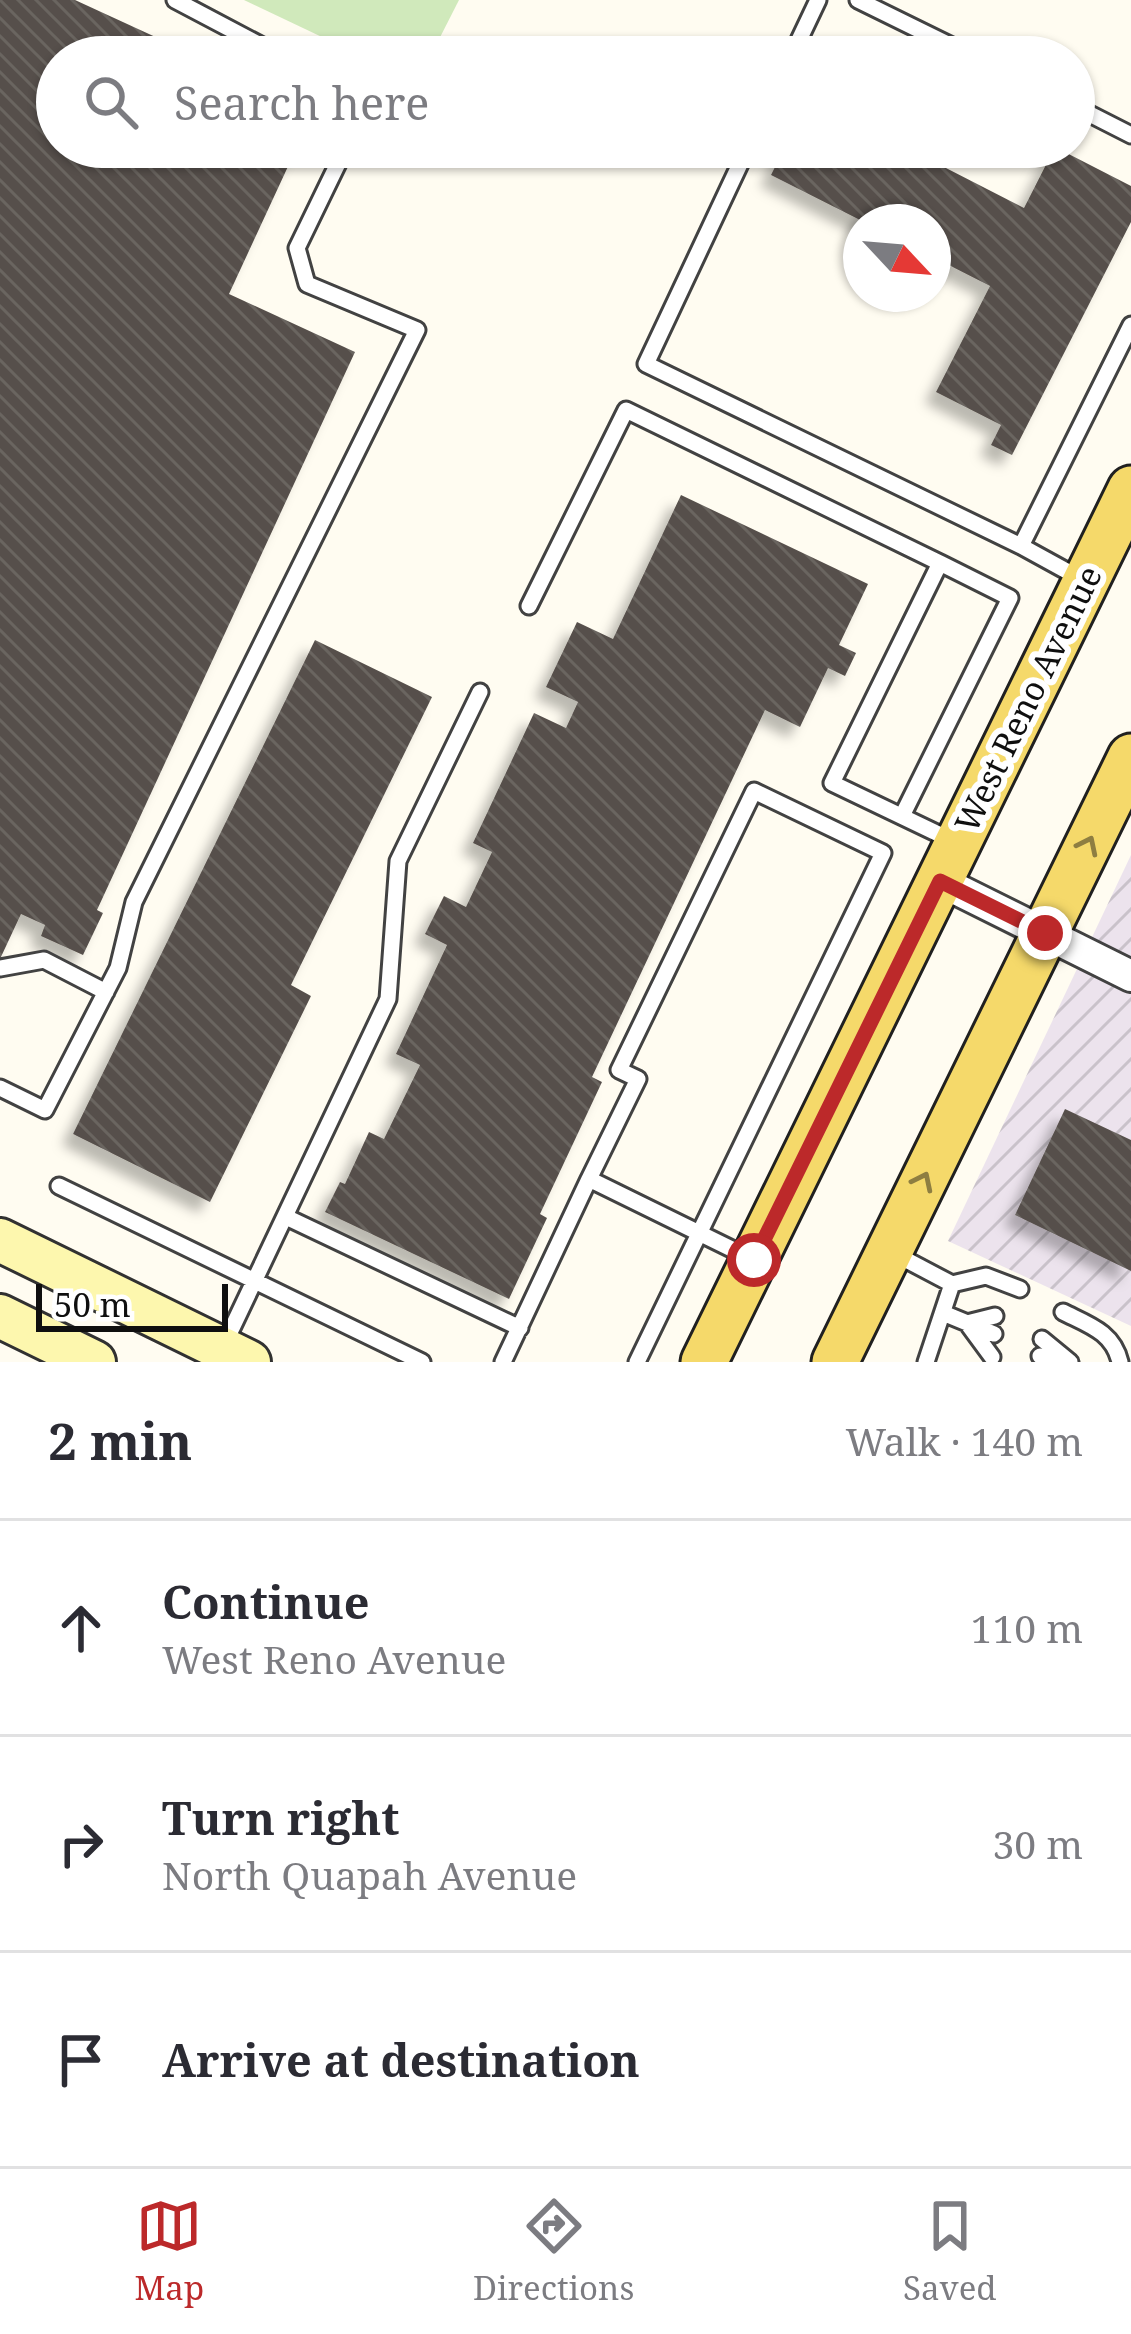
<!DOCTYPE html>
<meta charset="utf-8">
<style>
:root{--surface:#fff;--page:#f2f2f3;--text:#2b2b33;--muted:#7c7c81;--line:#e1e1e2;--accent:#bc292a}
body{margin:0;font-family:"Noto Serif",serif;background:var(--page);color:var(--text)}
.compass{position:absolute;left:843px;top:204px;width:108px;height:108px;border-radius:50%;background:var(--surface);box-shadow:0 3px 9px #0004;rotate:116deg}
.scale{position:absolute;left:36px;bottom:30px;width:192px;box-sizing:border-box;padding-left:12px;border:6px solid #0f0f0f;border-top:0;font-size:33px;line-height:42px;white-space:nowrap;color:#0f0f0f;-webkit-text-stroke:9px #fff;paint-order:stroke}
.stop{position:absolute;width:36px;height:36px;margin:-27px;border:9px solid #bc292a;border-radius:50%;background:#fff}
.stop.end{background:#bc292a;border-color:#fff;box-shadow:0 3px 12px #0008}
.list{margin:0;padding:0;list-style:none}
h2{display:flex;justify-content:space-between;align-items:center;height:156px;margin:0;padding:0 48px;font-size:51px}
h2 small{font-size:39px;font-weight:400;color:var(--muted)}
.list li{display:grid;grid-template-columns:78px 1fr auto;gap:36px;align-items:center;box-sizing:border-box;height:216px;padding:0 48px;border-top:3px solid var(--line)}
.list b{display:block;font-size:45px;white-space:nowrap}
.list p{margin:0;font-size:39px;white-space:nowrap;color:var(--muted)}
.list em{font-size:39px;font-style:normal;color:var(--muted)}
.icon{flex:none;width:66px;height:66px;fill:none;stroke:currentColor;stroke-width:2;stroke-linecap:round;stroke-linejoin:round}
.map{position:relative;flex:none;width:1131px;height:1362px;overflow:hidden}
.search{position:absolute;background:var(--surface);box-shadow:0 3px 9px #0004;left:36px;right:36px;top:36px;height:132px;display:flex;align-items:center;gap:30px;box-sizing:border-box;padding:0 42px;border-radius:66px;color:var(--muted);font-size:45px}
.sheet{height:804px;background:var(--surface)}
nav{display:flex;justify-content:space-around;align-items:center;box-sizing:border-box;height:168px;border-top:3px solid var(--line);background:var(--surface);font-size:33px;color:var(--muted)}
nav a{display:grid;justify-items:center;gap:6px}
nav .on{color:var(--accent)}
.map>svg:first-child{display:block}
.industrial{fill:url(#industrial-furrows)}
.grass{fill:#d0e9bb}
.building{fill:url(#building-back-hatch);filter:url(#shadow)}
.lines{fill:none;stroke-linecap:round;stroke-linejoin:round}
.service-casing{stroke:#424242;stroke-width:21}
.minor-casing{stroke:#424242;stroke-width:36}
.secondary-casing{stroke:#313131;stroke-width:48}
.primary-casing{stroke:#202020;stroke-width:51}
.service{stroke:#fff;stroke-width:15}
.minor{stroke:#fff;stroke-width:30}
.secondary{stroke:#fdf7ae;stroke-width:42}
.primary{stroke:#f5d96a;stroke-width:45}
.oneway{stroke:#8e7e41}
.route{stroke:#bc292a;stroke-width:15}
.labels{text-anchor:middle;stroke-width:12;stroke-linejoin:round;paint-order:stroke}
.street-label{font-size:33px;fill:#0f0f0f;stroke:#fff}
</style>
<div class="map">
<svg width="1131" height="1362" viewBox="0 0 1131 1362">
<defs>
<pattern id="industrial-furrows" width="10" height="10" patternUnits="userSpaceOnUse" patternTransform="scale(3)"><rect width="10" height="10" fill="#ece3ed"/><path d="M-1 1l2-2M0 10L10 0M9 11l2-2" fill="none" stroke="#c9c2ca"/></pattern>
<pattern id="building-back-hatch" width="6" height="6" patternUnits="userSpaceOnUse" patternTransform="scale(3)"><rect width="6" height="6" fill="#57504b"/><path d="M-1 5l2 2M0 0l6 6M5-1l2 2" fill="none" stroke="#6a6561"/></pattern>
<filter id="shadow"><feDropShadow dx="-11" dy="11" stdDeviation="6" flood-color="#0004"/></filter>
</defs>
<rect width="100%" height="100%" fill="#fffcf1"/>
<path class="industrial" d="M1131 855V1326L948 1241Z"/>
<path class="grass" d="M244 0H459L430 57H364Z"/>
<path class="building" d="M0 0H75L199 57H57V147H297L229 294 355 352 97 910 103 913 83 955 41 936 45 925 21 914 0 959Z
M785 147H905L1024 208 1055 147 1131 186V222L1012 455 991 445 1001 425 936 392 990 286 933 257V222H864L771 175Z
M681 495 868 584 839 645 856 653 845 676 828 668 800 727 765 710 592 1077 602 1082 540 1214 547 1218 509 1299 325 1212 340 1182 345 1184 369 1132 384 1139 420 1065 396 1054 447 945 425 934 444 896 466 907 492 852 473 843 534 713 566 728 578 702 546 687 577 622 613 639Z
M315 640 432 697 291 985 311 996 210 1202 73 1134Z
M1065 1109 1131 1140V1271L1015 1215Z"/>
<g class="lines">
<g class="service-casing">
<path id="service" d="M175 0 283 57
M858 0 974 57
M791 57 818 0
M1074 106 1131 135
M748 147 646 364 1021 546
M1083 580 1021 546 1131 325
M529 606 626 410 940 563 832 783 951 840
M902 816 1010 598 940 563
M0 968 44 960 106 992
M0 1088 45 1110 118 968 134 902 417 330 307 284 297 248 346 147
M589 1179 638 1079 619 1070 754 791 883 853 637 1362
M59 1186 422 1362
M286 1217 520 1328
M895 1254 952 1284 926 1362
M952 1284 986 1276 1020 1289
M1063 1312C1089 1325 1113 1332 1120 1362
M943 1313 994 1334
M1042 1339 1070 1362
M223 1347 388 999 398 861 480 692
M1040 1356 1053 1362
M992 1357 967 1323 995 1316
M503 1362 589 1179 750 1258"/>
</g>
<g class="minor-casing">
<path id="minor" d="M940 881 1131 976"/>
</g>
<g class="secondary-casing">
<path id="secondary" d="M0 1240 249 1362
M0 1316 94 1362"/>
</g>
<g class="primary-casing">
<path id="primary" d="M704 1362 1131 489
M835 1362 1131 757"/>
</g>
<use href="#service" class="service"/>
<use href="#minor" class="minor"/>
<use href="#secondary" class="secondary"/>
<use href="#primary" class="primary"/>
</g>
<defs><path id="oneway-chevron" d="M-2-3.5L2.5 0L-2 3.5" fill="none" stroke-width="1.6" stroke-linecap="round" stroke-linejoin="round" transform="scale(3)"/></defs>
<g class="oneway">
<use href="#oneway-chevron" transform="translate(1088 845) rotate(-64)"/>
<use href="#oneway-chevron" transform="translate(923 1181) rotate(-64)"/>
</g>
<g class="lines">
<path class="route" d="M754 1260 940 881 1045 933"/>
</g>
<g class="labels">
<g class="street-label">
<text transform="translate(1028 699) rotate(-64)" y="12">West Reno Avenue</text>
</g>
</g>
</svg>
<svg class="compass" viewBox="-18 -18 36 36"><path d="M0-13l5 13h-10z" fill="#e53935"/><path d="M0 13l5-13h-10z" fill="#7c7c81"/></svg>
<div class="scale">50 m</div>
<div class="stop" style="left:754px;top:1260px"></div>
<div class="stop end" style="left:1045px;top:933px"></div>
<div class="search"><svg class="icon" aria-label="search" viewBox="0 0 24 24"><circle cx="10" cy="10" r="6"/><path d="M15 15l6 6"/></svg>Search here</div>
</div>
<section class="sheet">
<h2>2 min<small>Walk · 140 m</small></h2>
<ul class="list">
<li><svg class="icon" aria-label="ahead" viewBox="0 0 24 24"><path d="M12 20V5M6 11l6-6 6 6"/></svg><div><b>Continue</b><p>West Reno Avenue</p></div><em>110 m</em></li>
<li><svg class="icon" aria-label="right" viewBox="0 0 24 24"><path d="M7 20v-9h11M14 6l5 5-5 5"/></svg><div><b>Turn right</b><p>North Quapah Avenue</p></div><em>30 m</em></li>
<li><svg class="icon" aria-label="arrive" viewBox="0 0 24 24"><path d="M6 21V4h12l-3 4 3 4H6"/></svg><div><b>Arrive at destination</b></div></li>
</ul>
</section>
<nav>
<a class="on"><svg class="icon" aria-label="map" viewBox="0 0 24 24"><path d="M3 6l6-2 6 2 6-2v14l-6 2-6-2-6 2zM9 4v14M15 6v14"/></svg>Map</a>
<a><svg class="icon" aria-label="directions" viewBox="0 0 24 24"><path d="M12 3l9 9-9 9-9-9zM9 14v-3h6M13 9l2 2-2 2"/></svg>Directions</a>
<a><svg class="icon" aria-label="saved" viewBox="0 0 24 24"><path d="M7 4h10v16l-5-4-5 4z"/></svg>Saved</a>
</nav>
